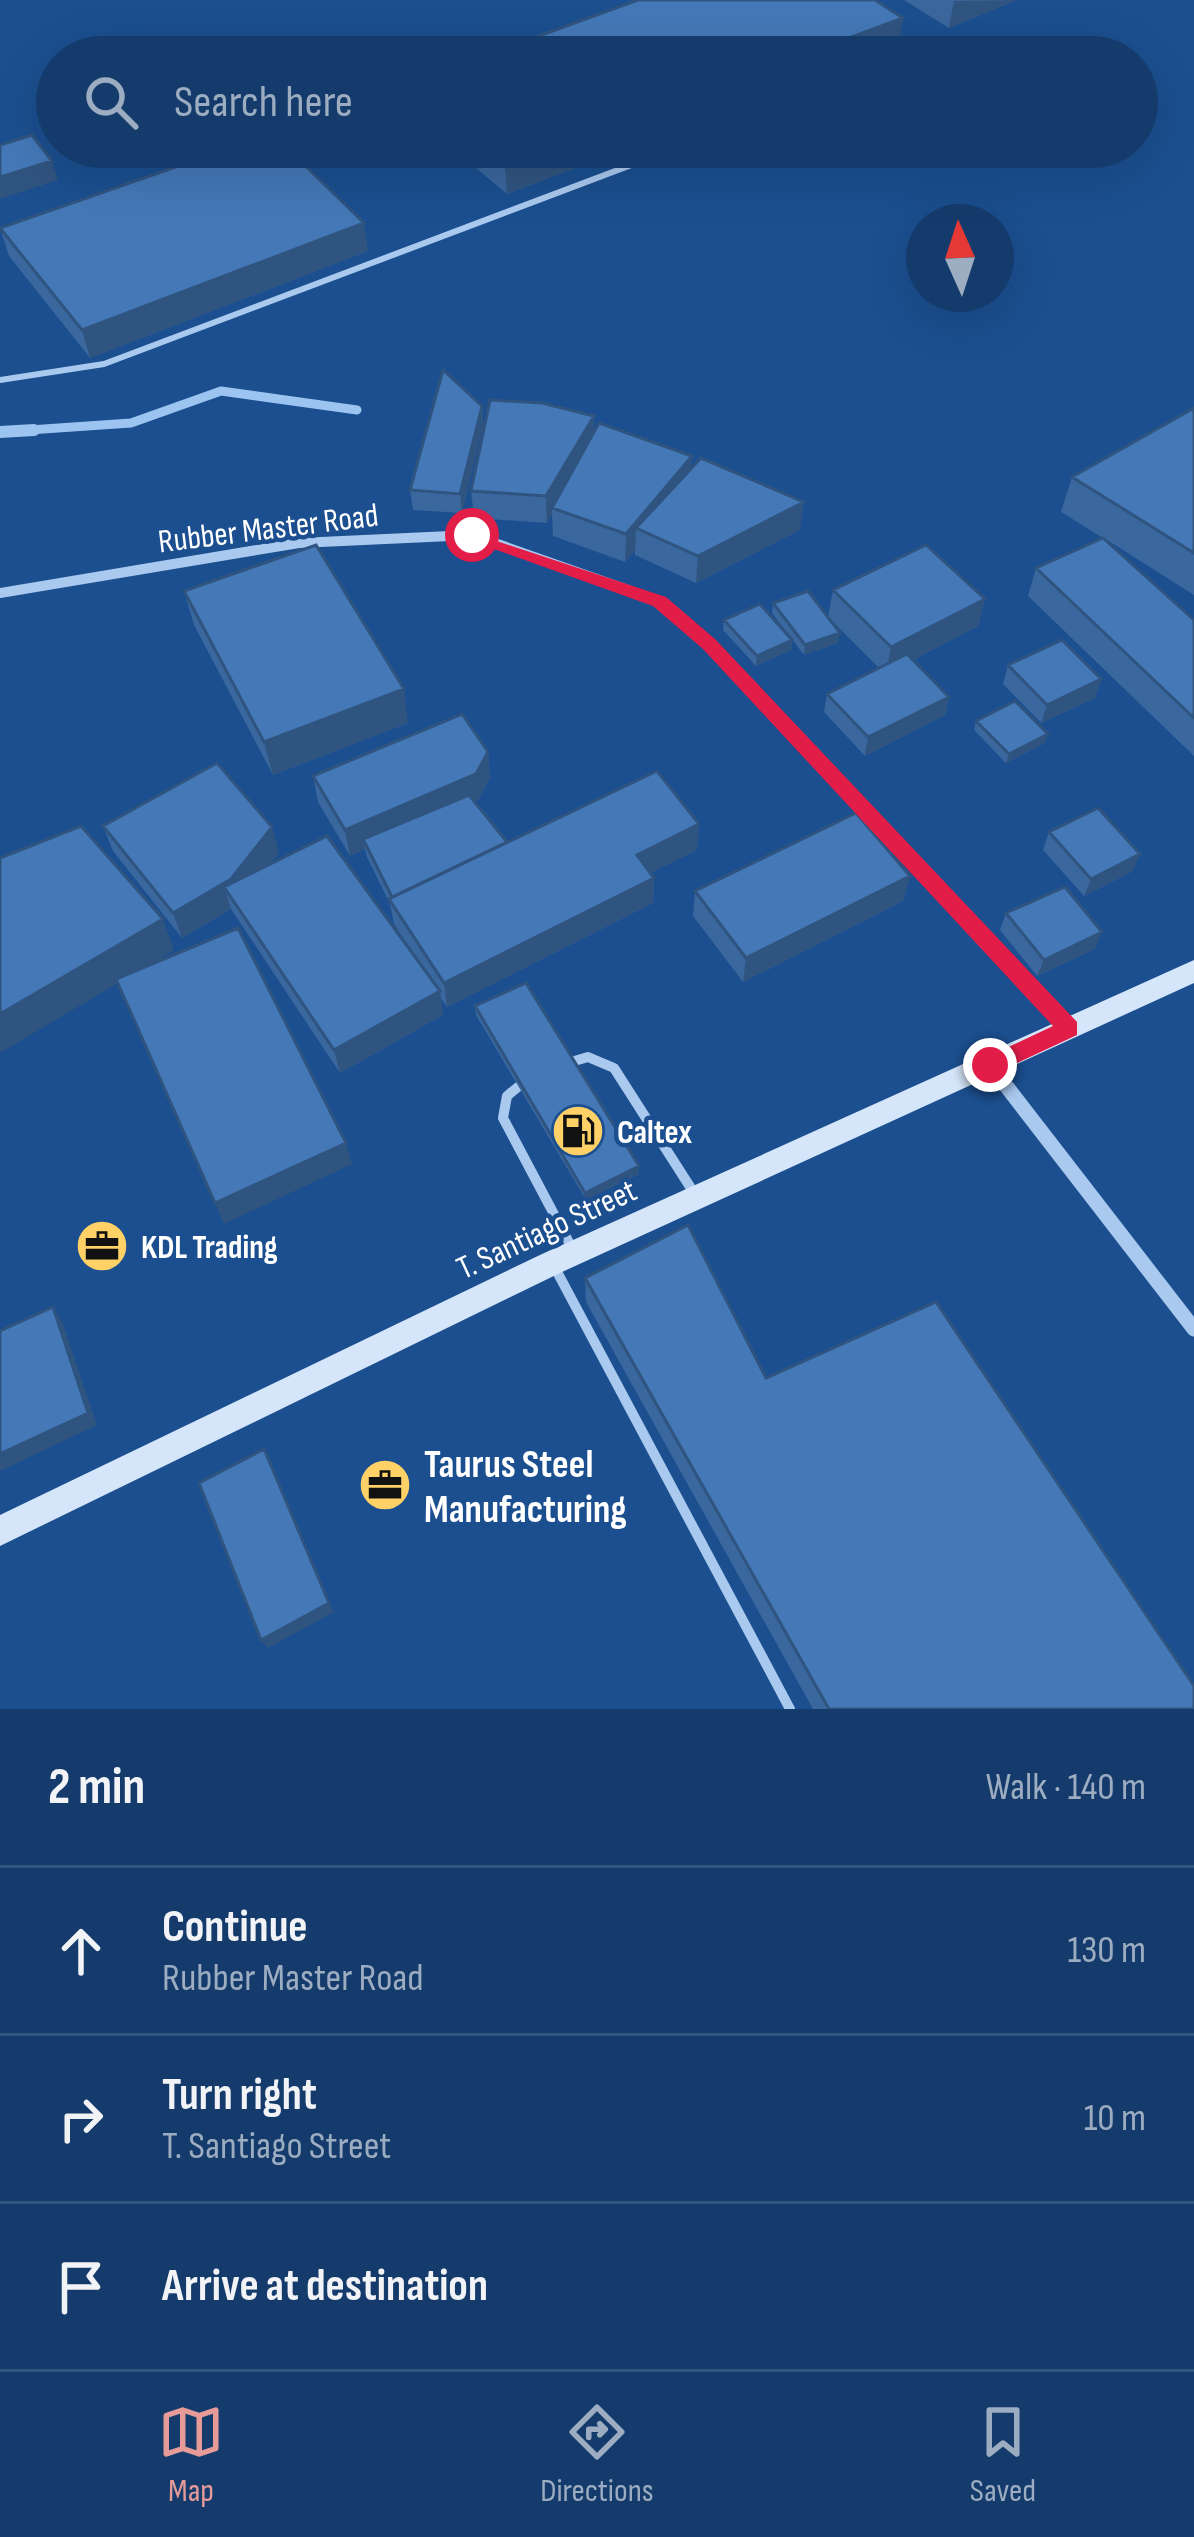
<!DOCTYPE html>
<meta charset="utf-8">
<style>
:root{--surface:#143b6b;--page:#214673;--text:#f1f3f6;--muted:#9dadc1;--line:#33557e;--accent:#e69b98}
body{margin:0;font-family:"Sofia Sans Condensed",sans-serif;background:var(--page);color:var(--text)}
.compass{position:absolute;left:906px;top:204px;width:108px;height:108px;border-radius:50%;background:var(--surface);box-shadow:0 12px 48px #0002;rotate:357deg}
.stop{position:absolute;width:36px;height:36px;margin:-27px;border:9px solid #e11d48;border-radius:50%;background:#fff}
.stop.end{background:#e11d48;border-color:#fff;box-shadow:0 3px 12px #0008}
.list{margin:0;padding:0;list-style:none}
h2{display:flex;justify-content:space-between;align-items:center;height:156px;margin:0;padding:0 48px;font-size:51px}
h2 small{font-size:39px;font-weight:400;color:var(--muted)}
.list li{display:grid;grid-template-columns:78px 1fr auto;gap:36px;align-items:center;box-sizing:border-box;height:168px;padding:0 48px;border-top:3px solid var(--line)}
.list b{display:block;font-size:45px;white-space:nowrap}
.list p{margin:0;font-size:39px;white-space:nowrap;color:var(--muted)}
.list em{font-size:39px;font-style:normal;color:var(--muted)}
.icon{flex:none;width:66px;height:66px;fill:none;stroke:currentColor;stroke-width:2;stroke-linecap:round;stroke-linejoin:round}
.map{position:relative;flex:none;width:1194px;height:1709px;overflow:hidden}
.search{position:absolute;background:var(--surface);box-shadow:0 12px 48px #0002;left:36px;right:36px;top:36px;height:132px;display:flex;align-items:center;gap:30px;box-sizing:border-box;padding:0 42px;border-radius:66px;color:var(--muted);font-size:45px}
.sheet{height:660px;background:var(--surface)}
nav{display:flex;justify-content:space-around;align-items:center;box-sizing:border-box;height:168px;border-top:3px solid var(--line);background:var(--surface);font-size:33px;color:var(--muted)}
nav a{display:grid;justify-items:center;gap:6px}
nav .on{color:var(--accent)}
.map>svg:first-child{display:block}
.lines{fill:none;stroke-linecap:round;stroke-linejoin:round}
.stream-far1{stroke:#9cc4f0;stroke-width:9}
.stream{stroke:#9cc4f0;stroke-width:12}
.lane-far1{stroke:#a9c9ee;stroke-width:6}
.lane{stroke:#a9c9ee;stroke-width:10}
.street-far1{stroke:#a9c9ee;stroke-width:10}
.street{stroke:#a9c9ee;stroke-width:15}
.secondary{fill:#d6e6fa;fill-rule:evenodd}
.wall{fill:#3a679d}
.shaded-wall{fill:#305480}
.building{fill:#4478b7;stroke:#305480;stroke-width:3}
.route{fill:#e11d48}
.labels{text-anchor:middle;stroke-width:9;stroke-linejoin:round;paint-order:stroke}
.street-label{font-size:33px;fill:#fff;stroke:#1b4f8f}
.poi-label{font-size:33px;font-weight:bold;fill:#fff;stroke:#1b4f8f;text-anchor:start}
.near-poi-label{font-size:39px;font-weight:bold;fill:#fff;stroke:#1b4f8f;text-anchor:start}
</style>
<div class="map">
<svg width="1194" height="1709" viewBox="0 0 1194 1709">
<rect width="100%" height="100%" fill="#1b4f8f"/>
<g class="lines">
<path class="stream-far1" d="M0 432 131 423 221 391 357 410"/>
<path class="stream" d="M0 432 34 430"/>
<path class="lane-far1" d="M913 57 926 48
M0 380 104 364 679 147"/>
<path class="lane" d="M571 1062 588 1057 614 1068 694 1193
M518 1087 507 1096 503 1118 573 1250
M555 1268 790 1709"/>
<path class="street-far1" d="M0 593 299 543 472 535 659 601 709 644 1032 990"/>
<path class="street" d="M1030 987 1068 1028
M990 1065 1194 1329"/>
<path class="secondary" d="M1194 960V983L562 1272 0 1546V1515L542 1254Z"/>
</g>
<path class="wall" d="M904 0H1017L949 28Z
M451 147H631L507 194Z
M0 228 368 251 90 358 9 256Z
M482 406 483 425 462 513 413 510 410 490Z
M1194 408V595L1104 538 1194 620V756L1028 596 1036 568 1103 538 1061 512 1072 477Z
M594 432 691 468 800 530 696 583 635 555V550L625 562 553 536 552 514 547 523 474 518 471 491Z
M833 590 985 599 978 626 913 660 949 697 945 715 865 756 824 712 827 694 879 668 828 617Z
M184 591 408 723 273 775 194 625Z
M773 603 838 643 804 655 772 613Z
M724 620 792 640 791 650 756 666 723 630Z
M1008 665 1101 679 1095 698 1041 723 1003 684Z
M976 721 1045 743 1006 763 974 730Z
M488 752 490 778 478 800 474 802 507 843 699 824 697 850 650 873 654 878 653 903 447 1007 440 997 443 1015 340 1073 231 909 182 938 113 851 103 826 279 852 269 865 414 956 394 924 390 904 367 857 365 849 350 856 318 802 313 776Z
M1049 832 1133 871 1084 896 1043 850Z
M910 876 903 901 743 982 693 916 695 891Z
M1006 913 1095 949 1037 976 1000 930Z
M475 1006 639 1166V1174L586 1200 476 1015Z
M585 1278 766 1378 1194 1709H813L586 1302Z"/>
<path class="shaded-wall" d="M1017 0 949 28 954 1Z
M903 18 899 45 868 57H798Z
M557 147H631L507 194 505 167Z
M52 161 58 180 0 199V177Z
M364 223 368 251 90 358 82 330Z
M482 406 483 425 462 513 460 494Z
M594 416V444L552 508V514L547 523 546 496Z
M692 456 690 484 636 528 635 550 625 562 626 534Z
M804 502 800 530 696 583 698 556Z
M985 599 978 626 886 674 891 647Z
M840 633 838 643 804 655 805 645Z
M792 640 791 650 756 666 757 656Z
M1101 679 1095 698 1041 723 1047 705Z
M404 689 408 723 273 775 264 742Z
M949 697 945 715 865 756 868 737Z
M1048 734 1045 743 1006 763 1009 754Z
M488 752 490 778 478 800 368 848 363 839 365 849 350 856 345 830Z
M699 824 697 850 636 880 637 855Z
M272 827 279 852 238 904 224 887 231 909 182 938 173 913Z
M1140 854 1133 871 1084 896 1091 879Z
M910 876 903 901 743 982 746 958Z
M654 878 653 903 447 1007 444 983Z
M163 919 174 950 0 1053V1014Z
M1102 932 1095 949 1037 976 1044 960Z
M440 991 443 1015 340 1073 334 1050Z
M346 1143 352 1164 224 1224 215 1203Z
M639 1166V1174L586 1200 585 1193Z
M53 1307 62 1321 97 1425 0 1471V1454Z
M264 1449 334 1612 268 1648 261 1640Z"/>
<path class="building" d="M638 0H875L903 18 798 57H481Z
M32 135 52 161 0 177V145Z
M233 147H286L364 223 82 330 0 228Z
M482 147H557L505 167Z
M443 370 482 406 460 494 410 490Z
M490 400 542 403 594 416 546 496 471 491Z
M1194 408V553L1072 477Z
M599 423 692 456 626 534 552 508Z
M701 458 804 502 698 556 636 528Z
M1103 538 1194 620V718L1036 568Z
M316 545 404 689 264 742 184 591Z
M926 545 985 599 891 647 833 590Z
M808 591 840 633 805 645 773 603Z
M760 604 792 640 757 656 724 620Z
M1062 640 1101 679 1047 705 1008 665Z
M907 654 949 697 868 737 827 694Z
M1015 701 1048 734 1009 754 976 721Z
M462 714 488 752 476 774 345 830 313 776Z
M217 763 272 827 231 879 173 913 103 826Z
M657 771 699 824 637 855 654 878 444 983 389 899Z
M469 795 507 842 392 897 363 839Z
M1098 808 1140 854 1091 879 1049 832Z
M856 813 910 876 746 958 695 891Z
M81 826 163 919 0 1014V858Z
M327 836 440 991 334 1050 224 887Z
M1065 887 1102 932 1044 960 1006 913Z
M238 928 346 1143 215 1203 116 979Z
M526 983 639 1166 585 1193 475 1006Z
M688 1225 766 1378 936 1302 1194 1686V1709H829L585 1278Z
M53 1307 88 1413 0 1454V1331Z
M264 1449 329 1603 261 1640 199 1483Z"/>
<path class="route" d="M466 531 666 597 715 639 1077 1022V1035L998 1072H983V1059L1053 1026 703 649 653 606 466 539Z"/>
<defs>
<g id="fuel-disc" transform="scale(2.7)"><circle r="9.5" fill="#ffd166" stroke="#1b4f8f"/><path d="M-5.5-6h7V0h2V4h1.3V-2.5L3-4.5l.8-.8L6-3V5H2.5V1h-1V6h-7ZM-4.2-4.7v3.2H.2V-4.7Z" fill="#111"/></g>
<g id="office-disc" transform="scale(2.7)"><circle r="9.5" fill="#ffd166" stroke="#1b4f8f"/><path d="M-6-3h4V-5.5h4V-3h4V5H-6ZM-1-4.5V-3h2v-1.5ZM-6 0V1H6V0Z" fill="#111"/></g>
</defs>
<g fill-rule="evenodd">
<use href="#fuel-disc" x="578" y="1131"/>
<use href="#office-disc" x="102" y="1246"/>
<use href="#office-disc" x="385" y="1485"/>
</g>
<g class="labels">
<g class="street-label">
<text transform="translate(268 527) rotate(-7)" y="12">Rubber Master Road</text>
<text transform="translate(546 1228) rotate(-25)" y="12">T. Santiago Street</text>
</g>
<g class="poi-label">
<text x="617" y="1143">Caltex</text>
<text x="141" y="1258">KDL Trading</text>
</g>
<g class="near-poi-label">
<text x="424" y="1477">Taurus Steel<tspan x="424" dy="45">Manufacturing</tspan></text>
</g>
</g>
</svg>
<svg class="compass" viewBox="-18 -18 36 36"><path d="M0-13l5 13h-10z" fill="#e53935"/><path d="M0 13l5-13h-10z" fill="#9dadc1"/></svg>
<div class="stop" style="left:472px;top:535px"></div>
<div class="stop end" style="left:990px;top:1065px"></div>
<div class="search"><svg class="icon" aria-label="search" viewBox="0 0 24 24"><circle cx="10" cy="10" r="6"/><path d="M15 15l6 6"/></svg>Search here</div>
</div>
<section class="sheet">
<h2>2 min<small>Walk · 140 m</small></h2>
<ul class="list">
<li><svg class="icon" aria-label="ahead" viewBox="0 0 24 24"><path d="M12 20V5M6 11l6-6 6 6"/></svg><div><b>Continue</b><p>Rubber Master Road</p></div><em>130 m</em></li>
<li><svg class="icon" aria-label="right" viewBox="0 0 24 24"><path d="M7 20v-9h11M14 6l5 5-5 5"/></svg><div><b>Turn right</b><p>T. Santiago Street</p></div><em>10 m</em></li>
<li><svg class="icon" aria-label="arrive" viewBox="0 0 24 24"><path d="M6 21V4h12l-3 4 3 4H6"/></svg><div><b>Arrive at destination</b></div></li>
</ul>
</section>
<nav>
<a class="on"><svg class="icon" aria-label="map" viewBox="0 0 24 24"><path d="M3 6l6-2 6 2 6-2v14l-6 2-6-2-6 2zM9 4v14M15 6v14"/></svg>Map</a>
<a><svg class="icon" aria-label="directions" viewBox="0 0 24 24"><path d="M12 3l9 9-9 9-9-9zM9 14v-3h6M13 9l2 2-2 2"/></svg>Directions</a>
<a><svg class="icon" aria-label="saved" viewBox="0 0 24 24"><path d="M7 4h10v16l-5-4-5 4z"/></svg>Saved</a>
</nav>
